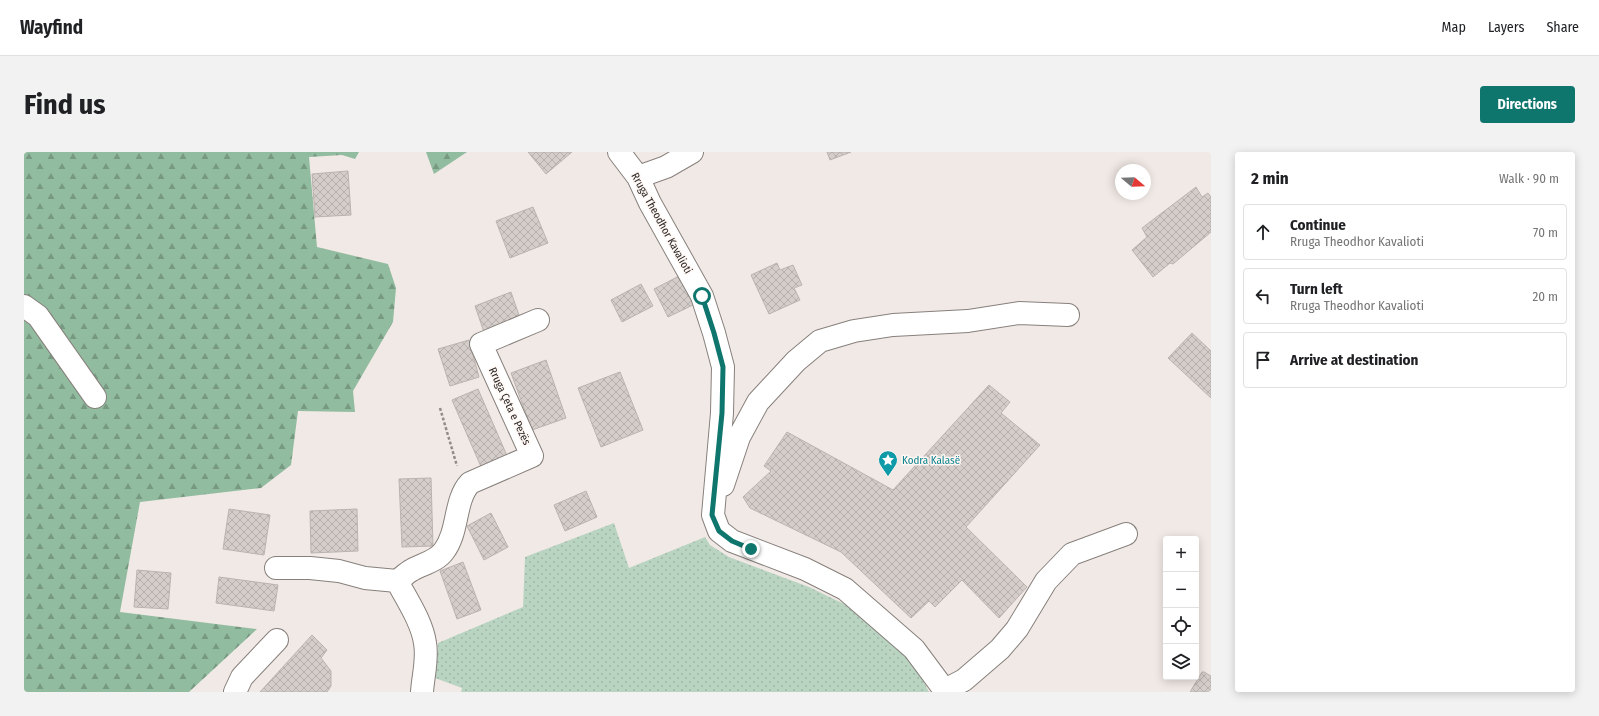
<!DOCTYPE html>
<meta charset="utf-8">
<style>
:root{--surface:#fff;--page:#f2f2f2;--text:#202124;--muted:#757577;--line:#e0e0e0;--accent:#0f766e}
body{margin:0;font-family:"Fira Sans Condensed",sans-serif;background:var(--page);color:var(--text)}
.controls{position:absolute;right:12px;bottom:12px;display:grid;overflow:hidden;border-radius:4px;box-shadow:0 2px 10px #0003}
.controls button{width:36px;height:36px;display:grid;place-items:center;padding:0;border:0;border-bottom:1px solid var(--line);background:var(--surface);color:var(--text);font:20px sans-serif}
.compass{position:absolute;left:1091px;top:12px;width:36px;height:36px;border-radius:50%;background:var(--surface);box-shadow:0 2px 10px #0003;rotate:109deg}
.stop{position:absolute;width:12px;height:12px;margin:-9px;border:3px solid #0f766e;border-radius:50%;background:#fff}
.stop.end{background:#0f766e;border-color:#fff;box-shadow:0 1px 4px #0008}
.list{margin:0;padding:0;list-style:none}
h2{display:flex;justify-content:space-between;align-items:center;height:52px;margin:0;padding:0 16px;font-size:17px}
h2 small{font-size:13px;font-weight:400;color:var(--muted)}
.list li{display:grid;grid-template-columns:26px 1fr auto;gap:12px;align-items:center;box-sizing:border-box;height:56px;margin:0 8px 8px;padding:0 8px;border:1px solid var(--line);border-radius:4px}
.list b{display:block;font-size:15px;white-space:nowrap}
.list p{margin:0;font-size:13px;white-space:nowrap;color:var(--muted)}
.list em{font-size:13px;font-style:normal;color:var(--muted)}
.icon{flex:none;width:22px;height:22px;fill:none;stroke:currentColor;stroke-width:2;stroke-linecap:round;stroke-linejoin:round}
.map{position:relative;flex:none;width:1187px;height:540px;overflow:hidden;border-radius:4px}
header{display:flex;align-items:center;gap:24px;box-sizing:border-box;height:56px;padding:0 20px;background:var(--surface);border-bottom:1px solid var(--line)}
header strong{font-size:19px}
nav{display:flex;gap:22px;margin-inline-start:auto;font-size:14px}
.intro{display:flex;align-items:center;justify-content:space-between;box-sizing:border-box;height:96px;padding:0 24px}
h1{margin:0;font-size:28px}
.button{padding:10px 18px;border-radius:4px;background:var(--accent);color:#fff;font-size:14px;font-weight:700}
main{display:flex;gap:24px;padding:0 24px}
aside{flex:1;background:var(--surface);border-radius:4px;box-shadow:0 2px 10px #0003}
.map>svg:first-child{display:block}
.green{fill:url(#green-dots)}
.forest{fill:url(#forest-firs)}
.building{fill:url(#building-cross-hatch);stroke:#bab3af}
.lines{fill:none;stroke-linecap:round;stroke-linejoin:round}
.minor-casing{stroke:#87807c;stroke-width:24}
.path{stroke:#928c8a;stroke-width:2.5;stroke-dasharray:3 2;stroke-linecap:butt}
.minor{stroke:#fff;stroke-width:22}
.route{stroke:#0f766e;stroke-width:5}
.labels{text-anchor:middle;stroke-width:3;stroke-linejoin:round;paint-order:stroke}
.street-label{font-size:11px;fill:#292625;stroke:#fff7f3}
.culture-label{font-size:11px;fill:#0d838f;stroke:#fff7f3;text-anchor:start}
</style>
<header>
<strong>Wayfind</strong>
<nav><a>Map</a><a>Layers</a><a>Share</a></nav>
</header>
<div class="intro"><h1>Find us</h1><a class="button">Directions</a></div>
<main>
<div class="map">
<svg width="1187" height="540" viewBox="0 0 1187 540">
<defs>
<pattern id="green-dots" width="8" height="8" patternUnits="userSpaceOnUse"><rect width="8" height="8" fill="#bad4c2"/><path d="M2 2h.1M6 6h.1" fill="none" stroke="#a0b6a7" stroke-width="1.8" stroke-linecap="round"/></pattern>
<pattern id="forest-firs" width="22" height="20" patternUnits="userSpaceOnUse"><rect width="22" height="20" fill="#92bca0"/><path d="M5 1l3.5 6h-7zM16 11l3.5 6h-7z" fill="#779982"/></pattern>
<pattern id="building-cross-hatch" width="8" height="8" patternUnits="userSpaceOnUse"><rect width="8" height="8" fill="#d4cdc9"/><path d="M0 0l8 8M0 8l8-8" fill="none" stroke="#b6b0ac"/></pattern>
</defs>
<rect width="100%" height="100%" fill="#f1e9e5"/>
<path class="green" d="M590 371 605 416 681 385 686 393 705 405 785 435 820 452 887 505 905 540H437L438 536 411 526 414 491 499 455 501 405Z"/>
<path class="forest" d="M0 0H335L331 7 318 3 285 5 293 95 364 112 372 136 369 170 329 239 331 260 274 259 267 313 237 336 116 350 96 460 233 477 165 540H0Z
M402 0H443L410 22Z"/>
<path class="building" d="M504 0H548L522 22Z
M803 0H827L806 8Z
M324 19 327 63 291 65 288 22Z
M1172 35 1178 45 1184 41 1187 45V80L1149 112 1146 111 1129 125 1108 98 1123 85 1118 76Z
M509 55 524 91 486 106 472 69Z
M753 111 756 118 769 113 778 133 770 136 776 148 745 162 727 123Z
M657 123 671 152 644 165 630 137Z
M617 132 629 154 598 170 587 148Z
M487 140 497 169 461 183 451 154Z
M1168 181 1187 199V246L1144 206Z
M445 188 455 225 426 234 414 197Z
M522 208 542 266 508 278 487 221Z
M596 220 619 278 577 295 554 236Z
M965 233 986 250 977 261 1016 293 942 375 1003 435 975 466 938 428 911 455 905 449 887 466 817 400 726 356 719 345 747 319 740 314 763 280 869 338Z
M454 237 484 306 458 317 428 248Z
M407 326 409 394 378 395 375 327Z
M562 339 573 365 541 379 530 353Z
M205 357 246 363 240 403 199 397Z
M333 357 334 399 287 401 286 359Z
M467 361 484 395 460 408 443 374Z
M439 410 457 458 433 467 416 419Z
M113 418 147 421 144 457 110 455Z
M195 425 254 433 250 459 192 451Z
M288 483 303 498 297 506 307 519V534L303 540H236Z
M1178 520H1180L1187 524V540H1166Z"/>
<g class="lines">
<g class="minor-casing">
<path id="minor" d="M595 0 614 25 626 51 678 144 690 181 699 215 698 261 689 363 695 379 708 389 781 417 821 437 890 497 922 540
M614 25 642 15 668 0
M0 154 14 164 71 245
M699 333 715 285 734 250 772 209 796 189 830 179 869 173 944 169 995 161 1044 163
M252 416H286L315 419 341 426 373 429
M373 429C378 426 382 421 388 418 398 412 412 410 420 399 435 379 430 348 446 331L508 304 457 192 514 168
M373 429C383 448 398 470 401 491 404 507 399 524 398 540
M921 538 940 528 976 497 993 477 1022 429 1048 402 1102 382
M211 540 218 525 253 488"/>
</g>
<path class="path" d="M416 256 433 314"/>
<use href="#minor" class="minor"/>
</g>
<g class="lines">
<path class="route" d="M678 144 690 181 699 215 698 261 688 363 695 379 708 389 727 397"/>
</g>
<defs>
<g id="sight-pin" transform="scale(1)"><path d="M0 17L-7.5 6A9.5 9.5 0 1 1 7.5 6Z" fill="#0f9aa8" stroke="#fff7f3"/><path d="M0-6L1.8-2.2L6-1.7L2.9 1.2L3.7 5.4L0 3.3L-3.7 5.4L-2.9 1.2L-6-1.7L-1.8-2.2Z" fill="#fff"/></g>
</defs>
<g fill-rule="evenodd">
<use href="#sight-pin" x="864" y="308"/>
</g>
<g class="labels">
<g class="street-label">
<text transform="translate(638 71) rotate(61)" y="4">Rruga Theodhor Kavalioti</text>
<text transform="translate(486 254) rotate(65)" y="4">Rruga Çeta e Pezës</text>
</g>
<g class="culture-label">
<text x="878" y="312">Kodra Kalasë</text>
</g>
</g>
</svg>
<div class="controls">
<button>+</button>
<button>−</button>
<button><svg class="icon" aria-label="locate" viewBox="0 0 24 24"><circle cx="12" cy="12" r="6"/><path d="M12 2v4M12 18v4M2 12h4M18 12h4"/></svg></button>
<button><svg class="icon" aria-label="layers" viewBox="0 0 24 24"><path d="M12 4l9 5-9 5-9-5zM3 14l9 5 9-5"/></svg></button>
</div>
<svg class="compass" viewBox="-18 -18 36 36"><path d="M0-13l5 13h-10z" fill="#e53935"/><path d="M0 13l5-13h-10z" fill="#757577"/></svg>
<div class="stop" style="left:678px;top:144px"></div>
<div class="stop end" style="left:727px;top:397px"></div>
</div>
<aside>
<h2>2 min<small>Walk · 90 m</small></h2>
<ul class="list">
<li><svg class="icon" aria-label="ahead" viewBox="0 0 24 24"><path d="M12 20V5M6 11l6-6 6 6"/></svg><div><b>Continue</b><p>Rruga Theodhor Kavalioti</p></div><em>70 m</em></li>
<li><svg class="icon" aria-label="left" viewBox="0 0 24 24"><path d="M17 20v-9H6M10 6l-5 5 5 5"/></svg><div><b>Turn left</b><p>Rruga Theodhor Kavalioti</p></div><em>20 m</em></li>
<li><svg class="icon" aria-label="arrive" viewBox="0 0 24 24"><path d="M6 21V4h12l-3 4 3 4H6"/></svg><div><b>Arrive at destination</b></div></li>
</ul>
</aside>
</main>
